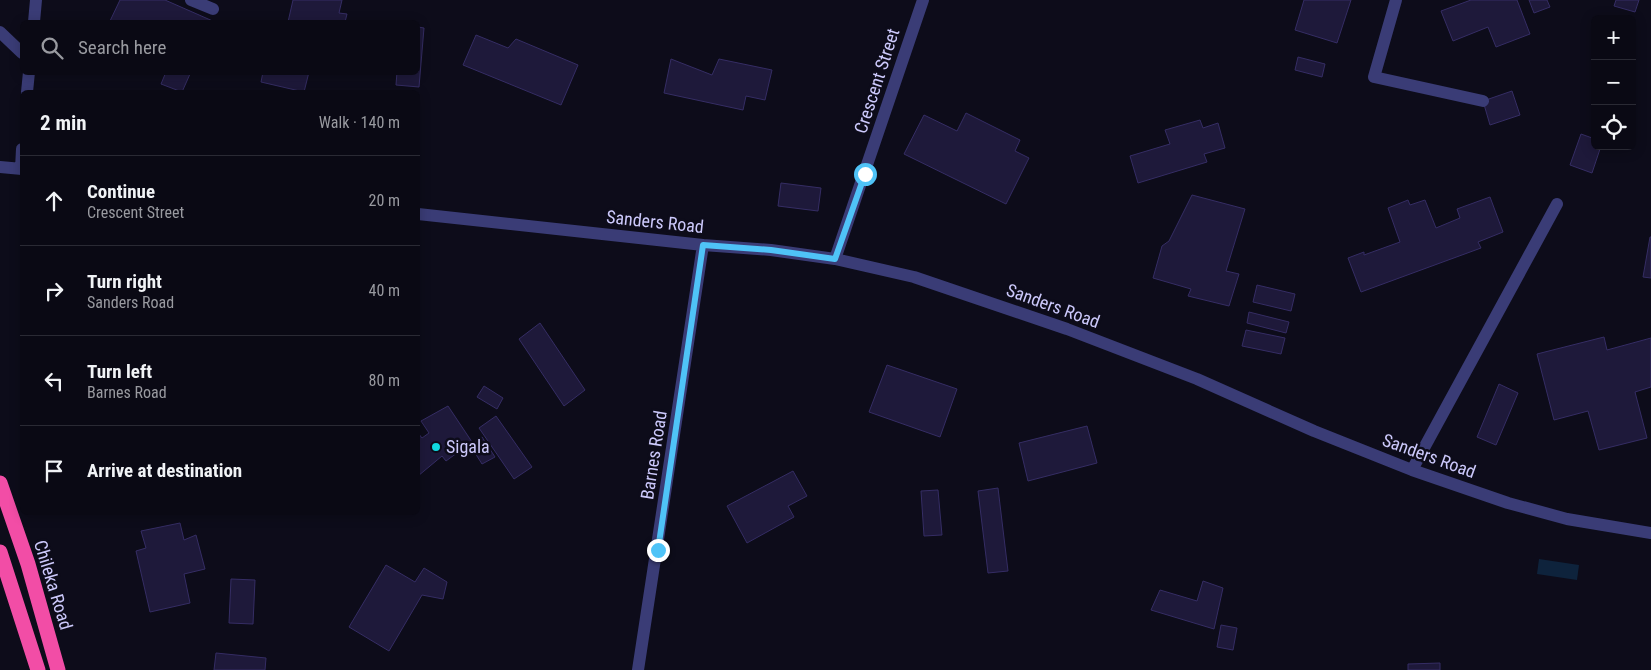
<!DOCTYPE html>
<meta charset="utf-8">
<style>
:root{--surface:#0a0914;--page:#13121d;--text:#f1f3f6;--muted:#999aa0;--line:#2a2a34}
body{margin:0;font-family:"Roboto Condensed",sans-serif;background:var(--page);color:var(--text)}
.controls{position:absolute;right:15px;top:15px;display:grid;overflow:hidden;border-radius:8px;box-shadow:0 2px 12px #0003}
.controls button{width:45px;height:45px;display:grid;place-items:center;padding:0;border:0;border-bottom:1px solid var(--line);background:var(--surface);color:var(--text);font:25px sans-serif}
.stop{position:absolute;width:15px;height:15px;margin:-11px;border:4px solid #4fc3f7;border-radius:50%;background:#fff}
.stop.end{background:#4fc3f7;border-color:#fff;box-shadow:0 1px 5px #0008}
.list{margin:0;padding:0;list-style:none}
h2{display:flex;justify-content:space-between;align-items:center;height:65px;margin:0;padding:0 20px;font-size:21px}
h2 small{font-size:16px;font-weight:400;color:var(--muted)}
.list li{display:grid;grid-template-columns:32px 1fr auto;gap:15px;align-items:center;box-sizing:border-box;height:90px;padding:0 20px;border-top:1px solid var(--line)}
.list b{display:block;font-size:19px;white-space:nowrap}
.list p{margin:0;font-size:16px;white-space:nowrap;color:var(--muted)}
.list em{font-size:16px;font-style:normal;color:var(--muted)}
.icon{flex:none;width:28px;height:28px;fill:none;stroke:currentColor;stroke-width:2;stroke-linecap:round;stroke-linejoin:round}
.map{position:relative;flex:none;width:1651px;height:670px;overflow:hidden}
.search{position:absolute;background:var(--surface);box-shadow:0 2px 12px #0003;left:20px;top:20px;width:400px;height:55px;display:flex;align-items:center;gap:12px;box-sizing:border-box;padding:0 18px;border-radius:8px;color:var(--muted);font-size:19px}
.panel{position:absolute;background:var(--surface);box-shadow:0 2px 12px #0003;left:20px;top:90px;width:400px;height:425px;border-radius:8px}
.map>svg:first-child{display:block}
.water{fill:#0e233c}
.building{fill:#1e193a;stroke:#352d64}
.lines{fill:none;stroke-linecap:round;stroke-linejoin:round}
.minor{stroke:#3a3c76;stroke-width:12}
.highway{stroke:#f24da6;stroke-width:15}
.route{stroke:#4fc3f7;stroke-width:6}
.poi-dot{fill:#10d8e0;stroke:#0d0c1a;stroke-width:2}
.labels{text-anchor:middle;stroke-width:5;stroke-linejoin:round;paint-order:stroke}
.street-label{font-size:18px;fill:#ccc9fb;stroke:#0d0c1a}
.poi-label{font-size:18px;fill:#ccc9fb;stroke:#0d0c1a;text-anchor:start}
</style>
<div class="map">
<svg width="1651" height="670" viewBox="0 0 1651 670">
<rect width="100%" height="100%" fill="#0d0c1a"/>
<path class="water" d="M1539 559 1579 565 1577 580 1537 574Z"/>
<path class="building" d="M120 0H165L215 22H114L110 21Z
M293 0H342L339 13 347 14 345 22H288Z
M1304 0H1351L1337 43 1295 30Z
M1471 0H1517L1530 34 1496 47 1488 27 1453 41 1441 11Z
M1529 0H1547L1550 7 1534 13Z
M1616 0H1639L1635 12 1614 6Z
M418 27 424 28 419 87 396 85 397 72H418Z
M476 35 508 48 516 39 578 65 561 105 463 65Z
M1298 57 1325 64 1322 77 1295 70Z
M671 59 712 75 719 59 772 70 765 100 746 96 743 110 664 93Z
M166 72H186L190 74 182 92 161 84Z
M263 72H309L304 92 261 82Z
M1512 91 1520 115 1490 125 1483 101Z
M966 113 1020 140 1015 151 1029 158 1006 204 904 154 924 115 957 131Z
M1200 120 1203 128 1218 123 1225 148 1204 154 1207 162 1138 183 1130 156 1170 144 1165 130Z
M1581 134 1595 139V146H1601L1592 173 1570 165Z
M781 183 821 188 818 211 778 206Z
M1192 195 1245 209 1226 271 1239 274 1229 306 1188 296 1191 289 1153 278 1162 246 1169 241Z
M1490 197 1503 232 1478 242 1481 248 1361 292 1348 258 1364 252V255L1400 242 1388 208 1408 200 1410 205 1425 200 1436 228 1460 218 1457 209Z
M1650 237H1651V278L1643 277Z
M1257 285 1295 294 1291 311 1253 302Z
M1249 312 1289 322 1286 333 1247 323Z
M540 323 585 390 564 406 519 339Z
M1246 330 1285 338 1281 354 1242 346Z
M1604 337 1607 350 1651 338V387L1635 392 1647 438 1599 450 1588 411 1554 420 1537 354Z
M887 365 957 389 940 437 869 412Z
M1499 384 1518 393 1496 445 1477 437Z
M484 386 503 398 497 409 477 397Z
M448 406 472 442 446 461 442 456 418 476V433L422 438 429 433 421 421Z
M496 416 532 467 514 479 479 428Z
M1087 426 1097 463 1028 481 1019 443Z
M482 437 495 457 482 464 470 445Z
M793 471 807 496 788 506 794 517 747 543 727 506Z
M998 488 1008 571 988 573 978 491Z
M938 490 942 535 924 536 921 491Z
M180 523 184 540 196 535 205 569 184 574 190 603 150 612 136 551 146 548 141 531Z
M386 565 415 582 424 568 447 582 443 599 422 595 389 651 349 627Z
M231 579 255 580 253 624 229 623Z
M1203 581 1223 588 1214 629 1151 610 1160 590 1197 601Z
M1221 625 1237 628 1233 650 1217 647Z
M216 653 266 658 265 670H214Z
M1440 663V670H1408V664Z"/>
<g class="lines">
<path class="minor" d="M191 0 213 9
M1396 0 1374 77 1483 101
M34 22 36 0
M0 32 22 53
M27 92 29 72
M0 167 22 169
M21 169 22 149
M418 214 703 245 771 250 835 259 914 277 1067 329 1197 379 1314 431 1412 470 1508 503 1567 519 1651 533
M835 259 923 0
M1412 470 1557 204
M638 670 703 245"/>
<path class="highway" d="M0 483 28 564 58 670
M0 552 38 670"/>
</g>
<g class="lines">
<path class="route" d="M658 550 703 245 771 250 835 259 865 174"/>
</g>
<circle class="poi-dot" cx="436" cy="447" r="5"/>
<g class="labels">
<g class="street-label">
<text transform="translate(877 81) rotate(-72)" y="6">Crescent Street</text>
<text transform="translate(655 222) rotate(6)" y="6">Sanders Road</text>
<text transform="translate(1053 306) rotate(20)" y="6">Sanders Road</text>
<text transform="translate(654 455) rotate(-81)" y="6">Barnes Road</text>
<text transform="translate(1429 456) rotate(20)" y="6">Sanders Road</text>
<text transform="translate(53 585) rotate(73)" y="6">Chileka Road</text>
</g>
<g class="poi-label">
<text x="446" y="453">Sigala</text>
</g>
</g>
</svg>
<div class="controls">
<button>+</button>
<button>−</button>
<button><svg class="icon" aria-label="locate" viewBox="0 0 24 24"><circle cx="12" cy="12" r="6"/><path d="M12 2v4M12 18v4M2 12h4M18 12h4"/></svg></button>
</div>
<div class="stop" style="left:865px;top:174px"></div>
<div class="stop end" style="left:658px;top:550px"></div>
<div class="search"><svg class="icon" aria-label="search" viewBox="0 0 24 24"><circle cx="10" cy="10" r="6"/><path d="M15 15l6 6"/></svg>Search here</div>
<section class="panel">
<h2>2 min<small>Walk · 140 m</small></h2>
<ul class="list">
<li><svg class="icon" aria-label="ahead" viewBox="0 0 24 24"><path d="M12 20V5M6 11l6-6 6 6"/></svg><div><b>Continue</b><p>Crescent Street</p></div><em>20 m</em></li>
<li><svg class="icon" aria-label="right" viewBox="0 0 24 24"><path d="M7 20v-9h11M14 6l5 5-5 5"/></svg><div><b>Turn right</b><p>Sanders Road</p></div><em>40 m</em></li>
<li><svg class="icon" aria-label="left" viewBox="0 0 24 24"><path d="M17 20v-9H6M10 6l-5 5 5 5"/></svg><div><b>Turn left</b><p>Barnes Road</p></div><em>80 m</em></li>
<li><svg class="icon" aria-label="arrive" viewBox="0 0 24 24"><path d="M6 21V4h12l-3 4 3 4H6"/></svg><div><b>Arrive at destination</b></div></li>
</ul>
</section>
</div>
